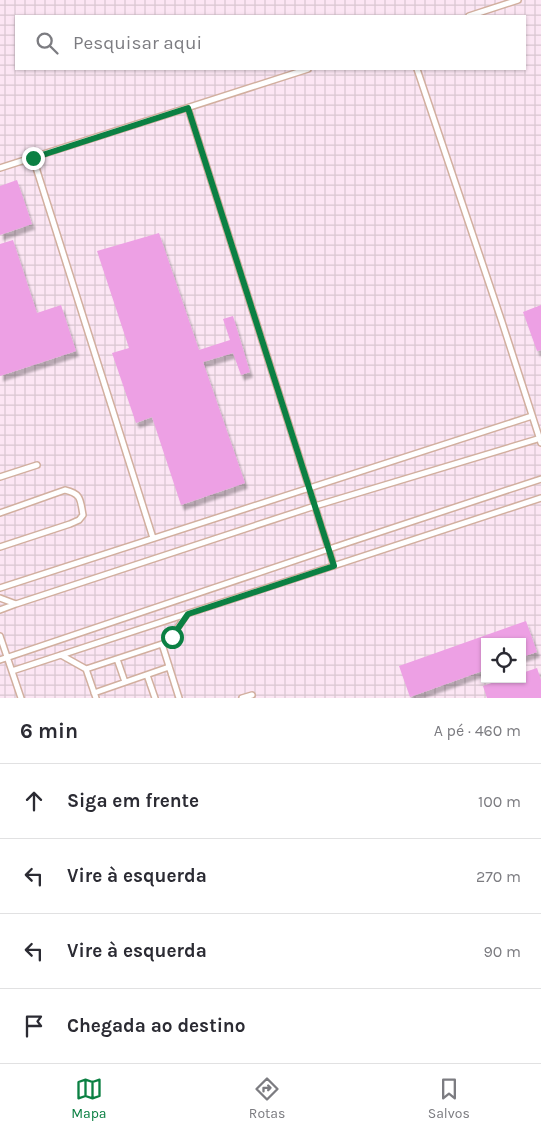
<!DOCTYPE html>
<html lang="pt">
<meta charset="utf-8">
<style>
:root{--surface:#fff;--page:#f7f7f7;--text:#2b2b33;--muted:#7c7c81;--line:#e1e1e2;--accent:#0b8043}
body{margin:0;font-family:Karla,sans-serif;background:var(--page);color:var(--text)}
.controls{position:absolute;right:15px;bottom:15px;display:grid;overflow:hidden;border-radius:0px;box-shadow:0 1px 4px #0004}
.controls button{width:45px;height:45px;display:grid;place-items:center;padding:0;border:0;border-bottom:1px solid var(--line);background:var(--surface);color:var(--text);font:25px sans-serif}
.stop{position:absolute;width:15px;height:15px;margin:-11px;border:4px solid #0b8043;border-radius:50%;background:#fff}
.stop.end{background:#0b8043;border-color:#fff;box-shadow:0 1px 5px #0008}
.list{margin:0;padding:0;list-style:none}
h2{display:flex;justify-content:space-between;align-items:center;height:65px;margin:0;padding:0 20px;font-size:21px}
h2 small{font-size:16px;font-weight:400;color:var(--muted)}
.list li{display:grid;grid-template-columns:32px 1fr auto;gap:15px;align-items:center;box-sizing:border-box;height:75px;padding:0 20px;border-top:1px solid var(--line)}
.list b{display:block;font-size:19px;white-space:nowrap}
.list em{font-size:16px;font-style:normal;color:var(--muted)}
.icon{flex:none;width:28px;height:28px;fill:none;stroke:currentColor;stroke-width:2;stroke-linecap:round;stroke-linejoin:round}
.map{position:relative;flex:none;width:541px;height:698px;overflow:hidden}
.search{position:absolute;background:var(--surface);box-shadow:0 1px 4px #0004;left:15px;right:15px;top:15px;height:55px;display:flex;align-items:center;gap:12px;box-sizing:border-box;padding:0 18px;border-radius:0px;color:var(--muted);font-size:19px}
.sheet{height:365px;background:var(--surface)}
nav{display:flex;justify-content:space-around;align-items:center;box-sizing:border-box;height:70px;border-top:1px solid var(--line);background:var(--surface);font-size:14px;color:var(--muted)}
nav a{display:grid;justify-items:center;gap:2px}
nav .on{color:var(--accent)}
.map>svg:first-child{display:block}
.industrial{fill:url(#industrial-grid);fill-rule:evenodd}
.building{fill:#eda0e4;filter:url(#shadow)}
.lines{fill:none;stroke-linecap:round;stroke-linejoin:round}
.service-casing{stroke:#d2af9f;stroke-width:8}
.service{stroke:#fff;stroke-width:5}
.route{stroke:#0b8043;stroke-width:6}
</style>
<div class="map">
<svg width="541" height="698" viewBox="0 0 541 698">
<defs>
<pattern id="industrial-grid" width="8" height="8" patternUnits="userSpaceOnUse" patternTransform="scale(1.25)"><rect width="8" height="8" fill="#fce6f4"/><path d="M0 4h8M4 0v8" fill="none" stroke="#d9c6d1"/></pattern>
<filter id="shadow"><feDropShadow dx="3" dy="5.5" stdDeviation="1" flood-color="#0004"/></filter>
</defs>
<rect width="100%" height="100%" fill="#fdf6f2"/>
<path class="industrial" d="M0 0H541V698H0ZM16 16H525V69H16ZM485 642H522V679H485Z"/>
<path class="building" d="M17 180 32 224 0 235V186Z
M159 233 199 350 230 340 223 319 233 316 250 372 241 375 233 353 203 362 245 483 181 505 152 417 136 423 112 353 129 348 97 251Z
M13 240 37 313 61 305 76 351 0 376V244Z
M541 305V350L537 351 523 312Z
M526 621 537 652 522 657V642H485V670L410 697 399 666Z
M537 668 541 680V698H487L483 686 503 679H522V673Z"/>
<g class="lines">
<g class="service-casing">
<path id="service" d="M469 16 518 0
M417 69 502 322 541 443
M188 108 334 566
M33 158 153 538
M0 168 308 69
M0 477 37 465
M0 513 65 490C82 494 80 500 83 515L79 520 70 524 0 547
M0 588 532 416
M0 598 16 604 315 506 541 438
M0 610 16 604
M0 636 21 698
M162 644 179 698
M61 655 86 669 168 642 187 614
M117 659 125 682
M0 660 347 543 541 479
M86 669 96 698
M12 671 541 498
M147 675 155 698
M94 693 169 667
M242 698 252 695"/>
</g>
<use href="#service" class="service"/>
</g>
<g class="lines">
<path class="route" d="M33 158 188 108 334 566 188 614 172 637"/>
</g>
</svg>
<div class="controls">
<button><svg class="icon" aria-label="locate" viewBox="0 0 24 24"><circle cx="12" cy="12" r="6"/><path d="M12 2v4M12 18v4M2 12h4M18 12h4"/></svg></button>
</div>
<div class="stop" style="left:172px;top:637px"></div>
<div class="stop end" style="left:33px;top:158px"></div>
<div class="search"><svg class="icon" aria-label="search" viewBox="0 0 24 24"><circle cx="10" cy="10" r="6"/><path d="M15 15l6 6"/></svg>Pesquisar aqui</div>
</div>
<section class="sheet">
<h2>6 min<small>A pé · 460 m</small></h2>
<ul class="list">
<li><svg class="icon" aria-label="ahead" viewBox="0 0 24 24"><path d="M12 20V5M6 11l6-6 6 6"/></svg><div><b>Siga em frente</b></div><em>100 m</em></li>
<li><svg class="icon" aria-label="left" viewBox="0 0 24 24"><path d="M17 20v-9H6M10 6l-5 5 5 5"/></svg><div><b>Vire à esquerda</b></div><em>270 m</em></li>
<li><svg class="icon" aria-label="left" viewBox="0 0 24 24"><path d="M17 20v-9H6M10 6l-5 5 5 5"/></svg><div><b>Vire à esquerda</b></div><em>90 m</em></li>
<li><svg class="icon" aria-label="arrive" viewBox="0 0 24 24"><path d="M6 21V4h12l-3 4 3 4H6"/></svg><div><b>Chegada ao destino</b></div></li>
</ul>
</section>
<nav>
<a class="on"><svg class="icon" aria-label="map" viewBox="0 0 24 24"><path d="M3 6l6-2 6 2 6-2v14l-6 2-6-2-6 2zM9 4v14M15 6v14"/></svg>Mapa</a>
<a><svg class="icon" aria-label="directions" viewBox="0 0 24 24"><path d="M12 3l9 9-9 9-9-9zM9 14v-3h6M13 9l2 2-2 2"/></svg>Rotas</a>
<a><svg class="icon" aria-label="saved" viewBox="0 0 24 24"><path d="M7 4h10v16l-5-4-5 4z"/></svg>Salvos</a>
</nav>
